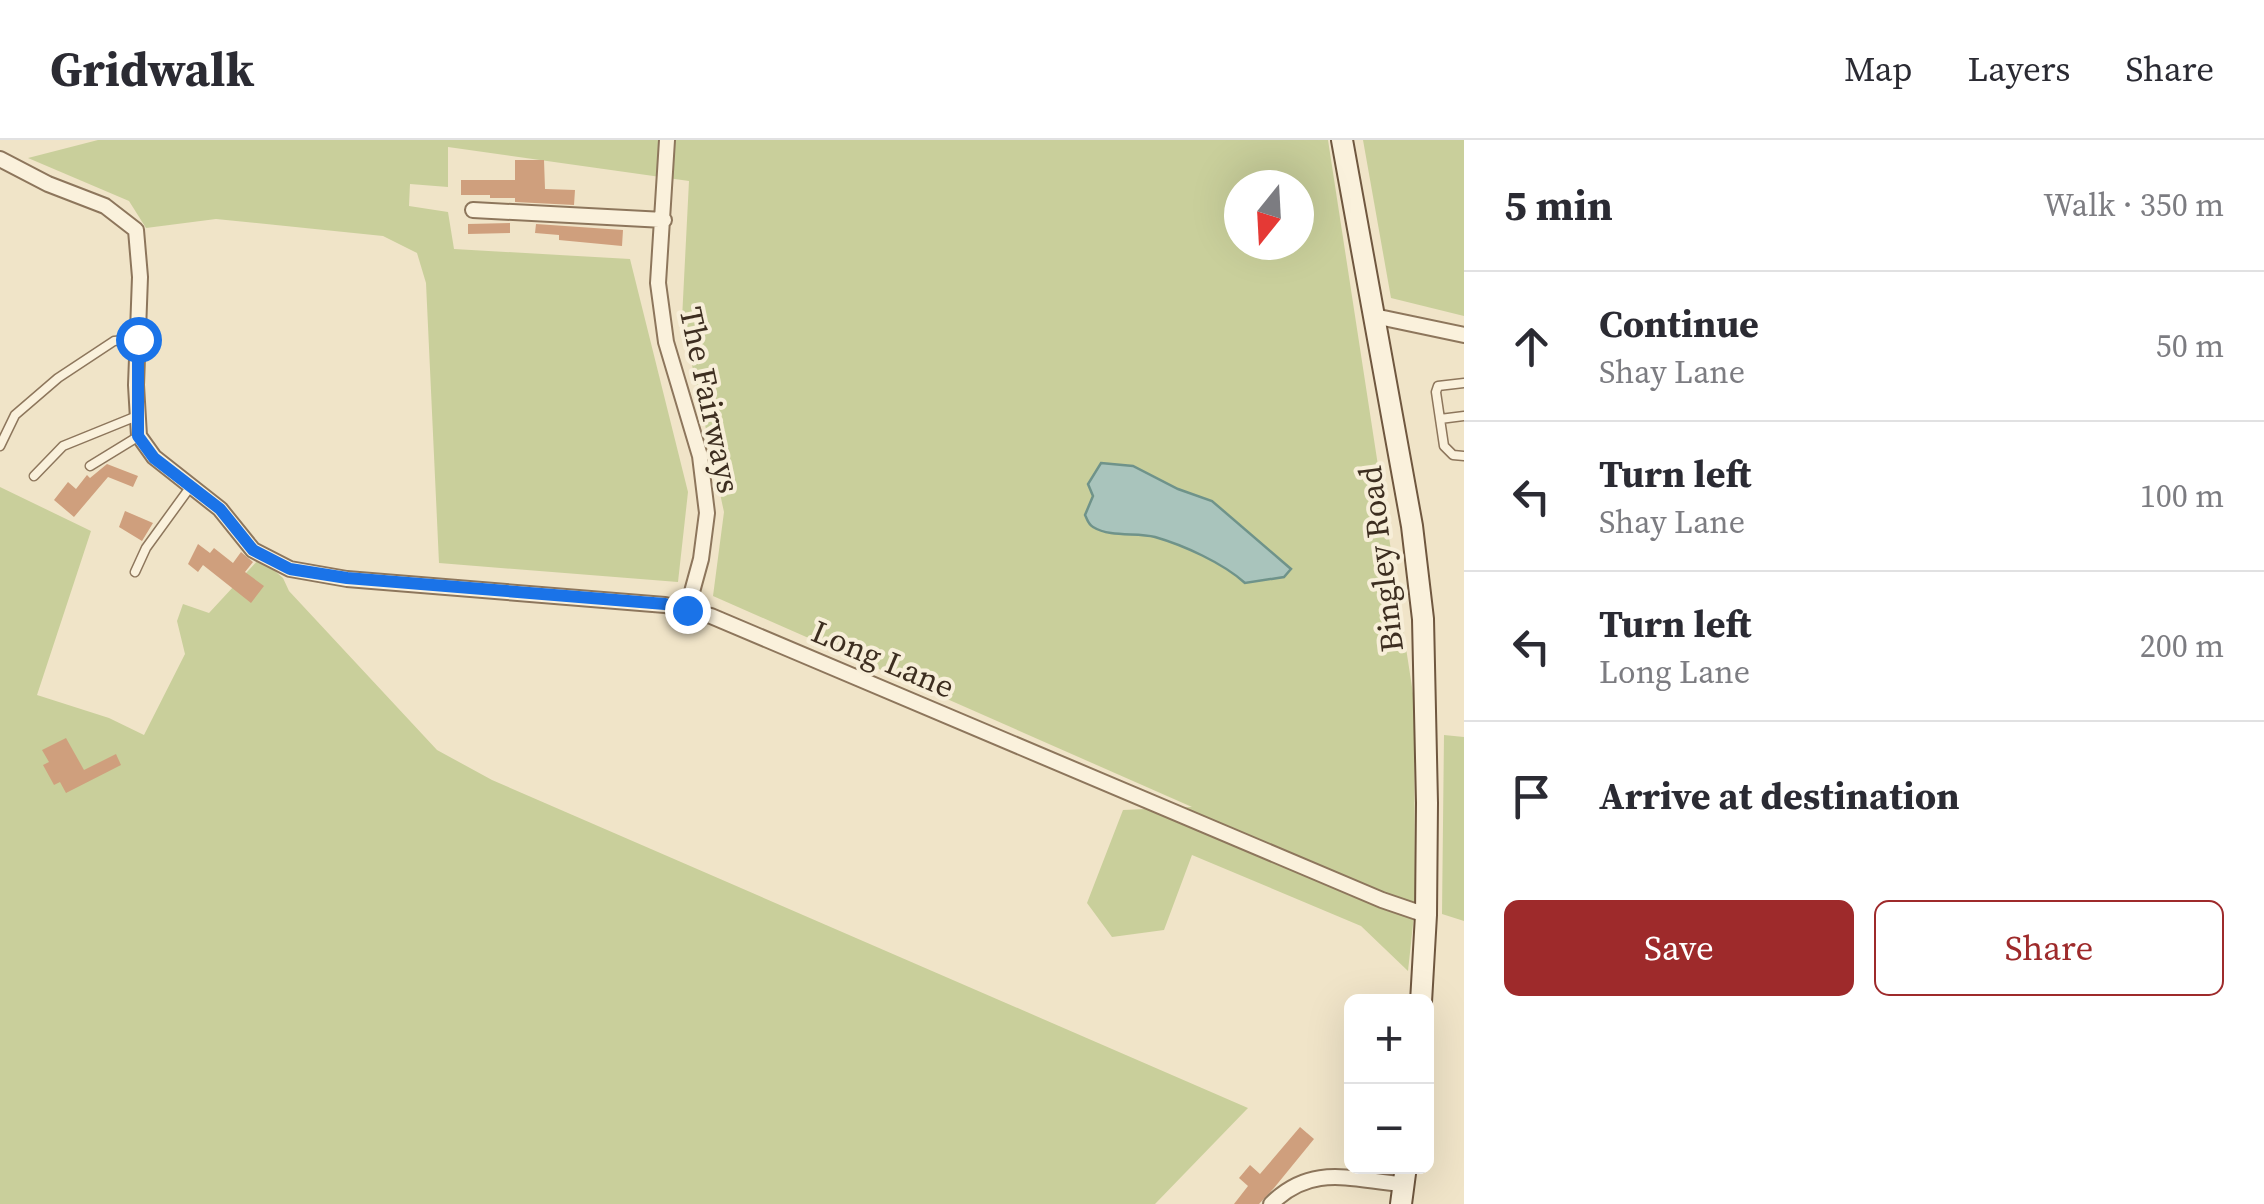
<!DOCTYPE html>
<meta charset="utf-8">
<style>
:root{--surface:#fff;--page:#f2f2f3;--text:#2b2b33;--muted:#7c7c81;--line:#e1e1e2;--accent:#9e2a2b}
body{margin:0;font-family:"Source Serif 4",serif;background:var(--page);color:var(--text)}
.controls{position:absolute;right:30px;bottom:30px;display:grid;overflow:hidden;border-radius:15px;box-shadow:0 10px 40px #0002}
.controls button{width:90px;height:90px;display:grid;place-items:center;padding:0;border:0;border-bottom:2px solid var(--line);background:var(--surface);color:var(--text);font:50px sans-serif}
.compass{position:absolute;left:1224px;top:30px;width:90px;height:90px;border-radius:50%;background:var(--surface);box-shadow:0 10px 40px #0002;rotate:198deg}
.stop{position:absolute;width:30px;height:30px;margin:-22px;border:8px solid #1a73e8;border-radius:50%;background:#fff}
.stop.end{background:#1a73e8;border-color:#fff;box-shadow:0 2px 10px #0008}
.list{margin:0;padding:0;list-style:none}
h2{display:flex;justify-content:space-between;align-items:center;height:130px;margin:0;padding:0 40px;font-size:42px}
h2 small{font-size:32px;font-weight:400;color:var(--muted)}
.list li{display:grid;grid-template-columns:65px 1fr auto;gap:30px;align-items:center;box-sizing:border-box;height:150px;padding:0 40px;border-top:2px solid var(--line)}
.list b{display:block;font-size:38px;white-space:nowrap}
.list p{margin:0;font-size:32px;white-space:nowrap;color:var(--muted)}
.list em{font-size:32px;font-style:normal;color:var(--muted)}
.actions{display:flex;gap:20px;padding:30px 40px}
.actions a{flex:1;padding:22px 0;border:2px solid var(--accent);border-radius:15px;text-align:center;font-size:35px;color:var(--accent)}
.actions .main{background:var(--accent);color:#fff}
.icon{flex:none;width:55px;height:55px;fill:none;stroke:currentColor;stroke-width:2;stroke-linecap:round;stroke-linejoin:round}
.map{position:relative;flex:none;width:1464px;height:1064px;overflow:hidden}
header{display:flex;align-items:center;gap:60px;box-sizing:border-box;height:140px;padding:0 50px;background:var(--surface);border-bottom:2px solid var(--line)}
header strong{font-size:48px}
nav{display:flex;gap:55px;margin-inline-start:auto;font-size:35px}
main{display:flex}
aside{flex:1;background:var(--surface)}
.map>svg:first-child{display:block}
.green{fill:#c9cf9b;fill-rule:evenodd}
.water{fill:#a9c4bc;stroke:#6f938a;stroke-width:2.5}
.building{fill:#cf9f7d}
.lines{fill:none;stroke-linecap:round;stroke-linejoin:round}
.lane-casing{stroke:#8d765c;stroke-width:11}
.street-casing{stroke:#8d765c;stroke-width:18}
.secondary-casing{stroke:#6f573f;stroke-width:24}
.lane{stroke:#faf1dc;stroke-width:8}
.street{stroke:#faf1dc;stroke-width:14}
.secondary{stroke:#faf1dc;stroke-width:20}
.route{stroke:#1a73e8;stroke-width:12}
.labels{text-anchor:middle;stroke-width:8;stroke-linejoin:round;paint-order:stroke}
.street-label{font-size:32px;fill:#3d2e20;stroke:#f7eed8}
</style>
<header>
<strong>Gridwalk</strong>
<nav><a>Map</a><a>Layers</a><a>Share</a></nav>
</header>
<main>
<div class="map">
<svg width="1464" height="1064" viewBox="0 0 1464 1064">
<rect width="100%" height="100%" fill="#f0e4c8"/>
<path class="green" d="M98 0H1328L1414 560 1415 766 1408 831 1361 786 1192 715 1164 790 1112 797 1087 763 1123 670 1192 667 713 456 724 372 682 179 689 41 448 7V47L410 44 409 66 448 72 454 109 630 119 688 352 678 442 439 423 426 143 417 113 383 96 216 79 146 88 129 61 28 18ZM1239 45H1299V105H1239Z
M1363 0H1464V176L1391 158Z
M0 347 91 391 37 555 109 578 144 595 185 514 177 481 183 464 209 473 260 418 283 438 289 451 437 610 492 640 1248 968 1155 1064H0Z
M1444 595 1464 597V781L1442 774Z"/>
<path class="water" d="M1101 323 1133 326 1178 349 1212 361 1291 429 1284 437 1245 443C1223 423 1183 405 1155 397 1136 392 1111 398 1093 387 1088 384 1088 381 1085 375L1093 356 1088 344Z"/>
<path class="building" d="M515 20H544L545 49 575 50 574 65 515 62V58H490V55H461V40H515Z
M510 83V93L468 94V84Z
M536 84 623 90 622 106 559 100V95L535 93Z
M107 324 138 336 133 347 108 337 74 377 54 360 68 342 76 349 87 335 90 338Z
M125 371 153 383 142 401 119 387Z
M198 404 210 413 214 408 233 423 241 412 253 422 245 432 264 446 251 463 203 425 198 432 188 424Z
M66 598 84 630 116 614 121 625 66 653 60 642 54 645 43 625 49 622 42 610Z
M1300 987 1314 999 1274 1048 1259 1064H1234L1248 1046 1239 1038 1250 1025 1260 1034Z"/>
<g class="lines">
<g class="lane-casing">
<path id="lane" d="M1464 243 1438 246 1436 252 1444 306 1453 315 1464 316
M1440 279 1464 276
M0 306 15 275 58 238 114 201 137 199
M90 326 139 296
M34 336 63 306 137 276
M135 432 146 408 191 346"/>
</g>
<g class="street-casing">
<path id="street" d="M667 0 658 143 666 202 700 316 707 373 701 419 687 470
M0 19 48 44 105 66 136 90 140 137 136 245 139 296 154 317 220 369 253 410 290 429 347 439 665 465 711 476 1382 760 1426 775
M473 70 664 80
M1374 176 1464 195
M1271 1064C1312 1023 1351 1040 1403 1044"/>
</g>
<g class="secondary-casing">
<path id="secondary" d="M1342 0 1412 386 1423 479 1427 663 1426 775 1421 862
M1401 1064 1406 1026"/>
</g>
<use href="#lane" class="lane"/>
<use href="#street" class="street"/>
<use href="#secondary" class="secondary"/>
</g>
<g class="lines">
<path class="route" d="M138 199V296L154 318 220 369 253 410 290 429 347 438 665 464 687 470"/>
</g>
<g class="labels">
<g class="street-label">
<text transform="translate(710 260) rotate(78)" y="11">The Fairways</text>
<text transform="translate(1381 419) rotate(-97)" y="11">Bingley Road</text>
<text transform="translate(883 519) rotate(23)" y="11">Long Lane</text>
</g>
</g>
</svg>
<div class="controls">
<button>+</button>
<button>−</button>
</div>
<svg class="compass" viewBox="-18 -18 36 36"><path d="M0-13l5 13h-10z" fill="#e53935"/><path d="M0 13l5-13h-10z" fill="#7c7c81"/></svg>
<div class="stop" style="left:138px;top:199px"></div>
<div class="stop end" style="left:687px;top:470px"></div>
</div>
<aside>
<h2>5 min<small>Walk · 350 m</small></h2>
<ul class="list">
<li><svg class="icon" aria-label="ahead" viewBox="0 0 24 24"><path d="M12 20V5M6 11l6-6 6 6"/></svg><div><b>Continue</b><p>Shay Lane</p></div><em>50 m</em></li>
<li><svg class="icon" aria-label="left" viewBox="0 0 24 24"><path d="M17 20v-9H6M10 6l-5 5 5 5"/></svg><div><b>Turn left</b><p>Shay Lane</p></div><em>100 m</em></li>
<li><svg class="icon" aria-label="left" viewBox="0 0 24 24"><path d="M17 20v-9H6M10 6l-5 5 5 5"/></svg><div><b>Turn left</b><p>Long Lane</p></div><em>200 m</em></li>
<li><svg class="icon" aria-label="arrive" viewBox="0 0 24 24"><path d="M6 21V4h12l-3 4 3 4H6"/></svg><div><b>Arrive at destination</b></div></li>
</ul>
<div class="actions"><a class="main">Save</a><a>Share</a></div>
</aside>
</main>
